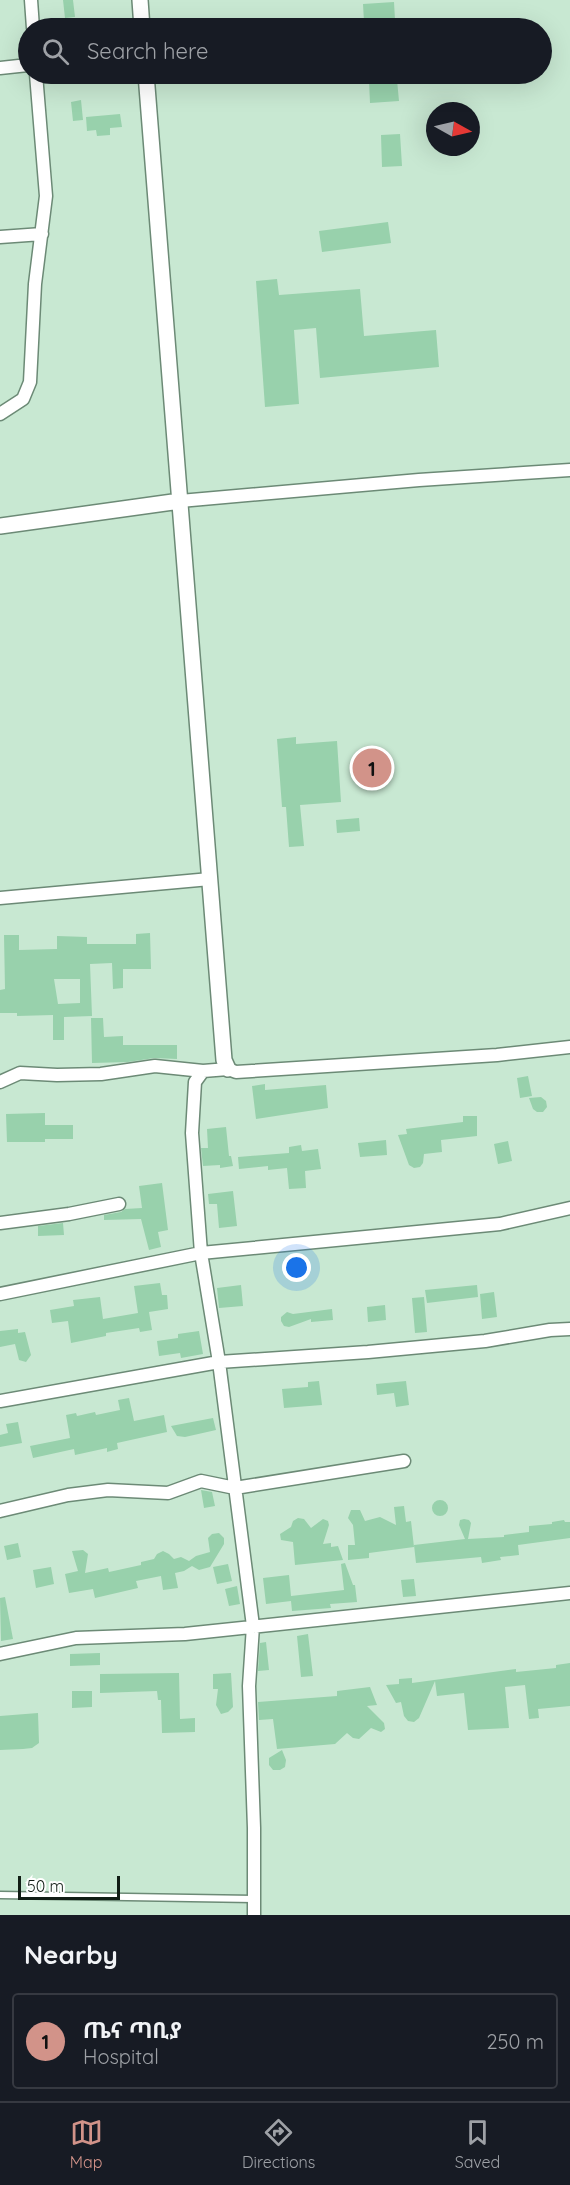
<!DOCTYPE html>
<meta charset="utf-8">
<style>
:root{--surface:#171b24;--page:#242831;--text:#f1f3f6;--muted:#9ea1a6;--line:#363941;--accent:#d29389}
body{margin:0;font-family:Quicksand,"Noto Sans Ethiopic",sans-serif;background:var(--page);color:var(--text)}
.compass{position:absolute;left:426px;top:102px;width:54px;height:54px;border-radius:50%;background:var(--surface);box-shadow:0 6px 24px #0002;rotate:98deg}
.scale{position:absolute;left:18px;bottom:15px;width:102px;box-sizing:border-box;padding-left:6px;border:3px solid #111d15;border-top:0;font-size:16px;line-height:21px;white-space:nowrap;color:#111d15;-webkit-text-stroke:4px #fff;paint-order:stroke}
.you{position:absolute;left:297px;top:1268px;width:21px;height:21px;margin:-15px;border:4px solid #fff;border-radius:50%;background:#1a73e8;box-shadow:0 0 0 9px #1a73e833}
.badge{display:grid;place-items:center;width:39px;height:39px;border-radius:50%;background:var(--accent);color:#111;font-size:20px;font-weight:700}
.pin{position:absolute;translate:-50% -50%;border:3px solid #fff;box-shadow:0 2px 6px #0006}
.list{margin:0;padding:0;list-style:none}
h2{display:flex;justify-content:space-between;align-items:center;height:78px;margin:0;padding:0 24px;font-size:26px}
h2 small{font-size:20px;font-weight:400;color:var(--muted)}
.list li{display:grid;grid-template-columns:39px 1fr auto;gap:18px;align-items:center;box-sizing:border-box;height:96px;margin:0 12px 12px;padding:0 12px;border:2px solid var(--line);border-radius:6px}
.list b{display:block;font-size:22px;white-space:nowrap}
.list p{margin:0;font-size:20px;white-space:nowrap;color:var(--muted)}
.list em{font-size:20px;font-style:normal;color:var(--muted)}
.icon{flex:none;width:33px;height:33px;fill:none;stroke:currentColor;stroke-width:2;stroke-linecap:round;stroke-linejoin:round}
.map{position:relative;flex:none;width:570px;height:1915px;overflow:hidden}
.search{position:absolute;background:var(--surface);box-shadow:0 6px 24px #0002;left:18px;right:18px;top:18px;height:66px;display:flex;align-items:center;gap:15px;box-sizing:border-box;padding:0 21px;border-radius:33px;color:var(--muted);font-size:22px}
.sheet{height:186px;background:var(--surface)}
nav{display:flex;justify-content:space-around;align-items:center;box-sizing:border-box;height:84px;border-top:2px solid var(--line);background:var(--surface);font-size:16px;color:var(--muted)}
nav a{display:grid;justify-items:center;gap:3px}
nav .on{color:var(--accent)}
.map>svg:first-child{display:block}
.building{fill:#98d1ac;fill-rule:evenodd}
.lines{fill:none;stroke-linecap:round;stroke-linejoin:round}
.service-casing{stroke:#6c8a76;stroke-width:9}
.minor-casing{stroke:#6c8a76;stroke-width:15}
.tertiary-casing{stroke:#6c8a76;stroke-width:18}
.service{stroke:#fff;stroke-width:6}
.minor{stroke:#fff;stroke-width:12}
.tertiary{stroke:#fff;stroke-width:15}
</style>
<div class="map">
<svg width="570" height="1915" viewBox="0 0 570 1915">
<rect width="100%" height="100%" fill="#c8e8d2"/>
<path class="building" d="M63 0H73L75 17 65 18Z
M394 2 395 20 364 22 363 4Z
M397 80 399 101 370 103 369 81Z
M81 100 83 120 73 121 71 102Z
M120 114 122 127 110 128V135L97 136 96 130 87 131 86 117Z
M400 134 402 166 382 167 381 135Z
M388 222 391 243 322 252 319 231Z
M277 279 279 295 360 289 364 336 436 330 439 367 320 378 316 328 294 330 299 404 265 407 256 281Z
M296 737V744L337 741 341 802 300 805 304 846 289 847 286 807H282L277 739Z
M359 818 360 831 337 833 336 820Z
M150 933 151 969H123V988L113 989 112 963 90 964 92 1016 64 1017V1040H53V1015L17 1016V1013H0V990L5 989 4 935H19V950L57 949V936L87 937V944H136V934ZM54 979H80V1003L58 1004Z
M91 1018H103L104 1037 123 1036V1045H177V1059L154 1058 128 1062 92 1063Z
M528 1076 532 1096 520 1098 517 1078Z
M265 1084V1090L326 1085 328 1108 256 1119 252 1086Z
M541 1097 546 1101 547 1107 543 1112H537L533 1109 529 1098Z
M45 1113V1125H73V1139H45V1142H7L6 1114Z
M463 1116H477V1136L441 1140 442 1152 424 1154 423 1163 420 1167 414 1168 409 1165 398 1135 407 1134 406 1129 463 1122Z
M226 1127 229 1156H231L233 1166 220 1168V1165L203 1166 201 1148H208L207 1129Z
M386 1140 387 1155 360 1157 358 1143Z
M508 1141 512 1161 498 1164 494 1144Z
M301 1145 302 1151 318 1149 321 1169 305 1171 306 1188 289 1189 287 1168 268 1170V1166L239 1169 238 1157 289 1153V1147Z
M162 1183 168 1230 158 1232 161 1247 149 1250 141 1219 104 1220V1215L121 1212 125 1209 142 1208 139 1186Z
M233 1191 237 1226 219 1228 217 1204H209L208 1194Z
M63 1223 64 1235 38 1236V1226Z
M160 1283 162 1295H167L168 1309 149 1312 152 1330 140 1332 139 1328 106 1333V1336L71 1343 68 1321 52 1323 50 1310 74 1306 73 1300 100 1297 103 1319 138 1313 134 1286Z
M241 1285 243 1306 219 1308 217 1288Z
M477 1285 478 1297 427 1303 425 1290Z
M494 1292 497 1317 482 1319 480 1294Z
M424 1297 427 1332 415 1333 412 1298Z
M385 1305 386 1320 368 1322 367 1307Z
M332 1309 333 1320 311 1322V1319L289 1327 284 1326 281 1321V1317L287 1312 293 1314Z
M18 1329V1333L25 1332 31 1355 26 1362 19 1360 15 1344 0 1347V1331Z
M199 1331 203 1354 181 1358 180 1353 159 1356 157 1341 178 1338V1334Z
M319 1381 322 1405 284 1408 282 1389 308 1387V1382Z
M406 1381 409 1405 396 1407 394 1393 377 1395 376 1384Z
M129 1398 134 1421 164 1415 167 1432 117 1443 118 1449 107 1452V1448L75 1455 74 1449 33 1458 30 1446 70 1438 66 1415 76 1413 77 1416 95 1412 96 1415 120 1410 118 1400Z
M213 1418 216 1430 185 1437 177 1436 171 1426Z
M18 1422 22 1443 0 1447V1435L8 1433 6 1424Z
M201 1490 212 1492 215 1506 204 1508Z
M432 1508a8 8 0 1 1 16 0a8 8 0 1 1-16 0Z
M404 1506 406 1522 411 1521 414 1547 369 1553V1558L348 1560V1545H355L353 1525 348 1518 351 1510H360L365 1521 380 1517 396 1525 394 1507Z
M298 1518 304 1519 311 1528 323 1519 328 1521 329 1525 323 1544 331 1543V1547L338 1546 343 1560 295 1565 293 1542 281 1540 280 1534 291 1527 293 1521Z
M464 1519 469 1520 471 1523 468 1539 504 1537V1535L529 1532V1526L552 1524V1522L564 1520 565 1522H570V1538L518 1545 519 1555 500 1557 501 1560 482 1563 481 1557 416 1563 414 1545 465 1539 459 1525 460 1520Z
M219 1533 224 1538V1544L210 1567 199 1570 192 1566 184 1571 175 1573 178 1588 163 1590 161 1576 136 1581 138 1588 95 1598 93 1589 69 1593 65 1574 78 1571 72 1551 83 1550 88 1554 85 1573 108 1568 109 1572 141 1565V1562L154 1559 157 1554 163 1551 169 1554 174 1559 181 1557 189 1561 196 1556 210 1552 208 1538 212 1534Z
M18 1543 21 1557 7 1560 4 1546Z
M345 1563 353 1585H355L357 1602 330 1604 331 1608 292 1611 291 1601 266 1604 263 1578 289 1575 291 1596 344 1590 341 1564Z
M228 1564 232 1581 217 1584 213 1567Z
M51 1567 54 1584 36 1588 33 1570Z
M414 1579 416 1596 403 1597 401 1580Z
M237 1586 240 1604 229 1606 225 1589Z
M5 1597 13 1639 1 1641 0 1598Z
M308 1634 313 1676 301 1677 297 1636Z
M266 1642 269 1670 258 1671 260 1643Z
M100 1653V1665L70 1666V1654Z
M570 1663V1706L538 1709 539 1718 529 1719 525 1685 505 1687 509 1728 468 1730 464 1693 437 1696 435 1681 419 1718 414 1722 408 1721 404 1716 401 1702 396 1703 386 1685 399 1684V1679L412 1678V1683L516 1669V1672L556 1668V1665Z
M179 1673 180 1719 195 1718V1732L162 1733 161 1700H158L157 1691 100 1693V1674Z
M231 1673 233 1707 228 1712 221 1714 216 1705 218 1689H213V1674Z
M370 1687 377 1705 367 1706 384 1723 385 1729 381 1732 371 1728 359 1739 353 1738 347 1733 335 1744 277 1749 273 1719 259 1720 258 1702 337 1696V1691Z
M72 1691H92V1707L72 1708Z
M38 1713 39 1743 32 1748 23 1749 0 1750V1716Z
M282 1750 286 1760 285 1767 280 1770H273L269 1765V1758Z"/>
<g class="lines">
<g class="service-casing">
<path id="service" d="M0 1895 254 1899"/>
</g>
<g class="minor-casing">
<path id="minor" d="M31 0 33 28
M0 68 28 65
M0 237 42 234
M0 414 23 399 30 382 35 284 46 196 36 74
M180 501 419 480 570 470
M0 898 210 879
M0 1082 20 1073 57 1075 101 1074 155 1066 203 1071
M0 1223 69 1214 119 1204
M0 1294 201 1253 500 1224 570 1208
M0 1401 219 1362 368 1352 485 1341 550 1330 570 1329
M0 1511 68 1495 108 1490 168 1493 201 1481 235 1488 404 1461
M0 1654 76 1638 185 1634 570 1593
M254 1915V1828L249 1686 253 1626 219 1362 201 1253 192 1133 195 1082 203 1071 228 1069 236 1072 497 1055 570 1047"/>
</g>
<g class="tertiary-casing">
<path id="tertiary" d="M140 0 142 28
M146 74 224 1060 228 1069
M0 526 180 501"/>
</g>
<use href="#service" class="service"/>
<use href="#minor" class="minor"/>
<use href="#tertiary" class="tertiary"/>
</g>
</svg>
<svg class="compass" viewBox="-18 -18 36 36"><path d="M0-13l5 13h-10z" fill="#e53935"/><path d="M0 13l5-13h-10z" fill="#9ea1a6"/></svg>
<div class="scale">50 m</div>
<div class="you"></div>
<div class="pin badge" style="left:372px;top:768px">1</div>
<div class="search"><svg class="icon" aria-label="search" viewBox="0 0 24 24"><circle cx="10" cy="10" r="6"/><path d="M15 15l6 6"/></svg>Search here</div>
</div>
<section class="sheet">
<h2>Nearby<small></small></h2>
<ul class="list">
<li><span class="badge">1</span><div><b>ጤና ጣቢያ</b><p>Hospital</p></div><em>250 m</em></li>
</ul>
</section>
<nav>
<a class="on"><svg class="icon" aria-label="map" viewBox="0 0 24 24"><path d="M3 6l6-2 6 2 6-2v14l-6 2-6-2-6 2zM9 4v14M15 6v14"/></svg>Map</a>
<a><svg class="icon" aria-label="directions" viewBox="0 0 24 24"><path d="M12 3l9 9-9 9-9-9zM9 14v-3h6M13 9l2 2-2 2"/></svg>Directions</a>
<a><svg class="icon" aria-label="saved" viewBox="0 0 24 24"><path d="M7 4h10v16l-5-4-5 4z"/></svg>Saved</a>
</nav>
